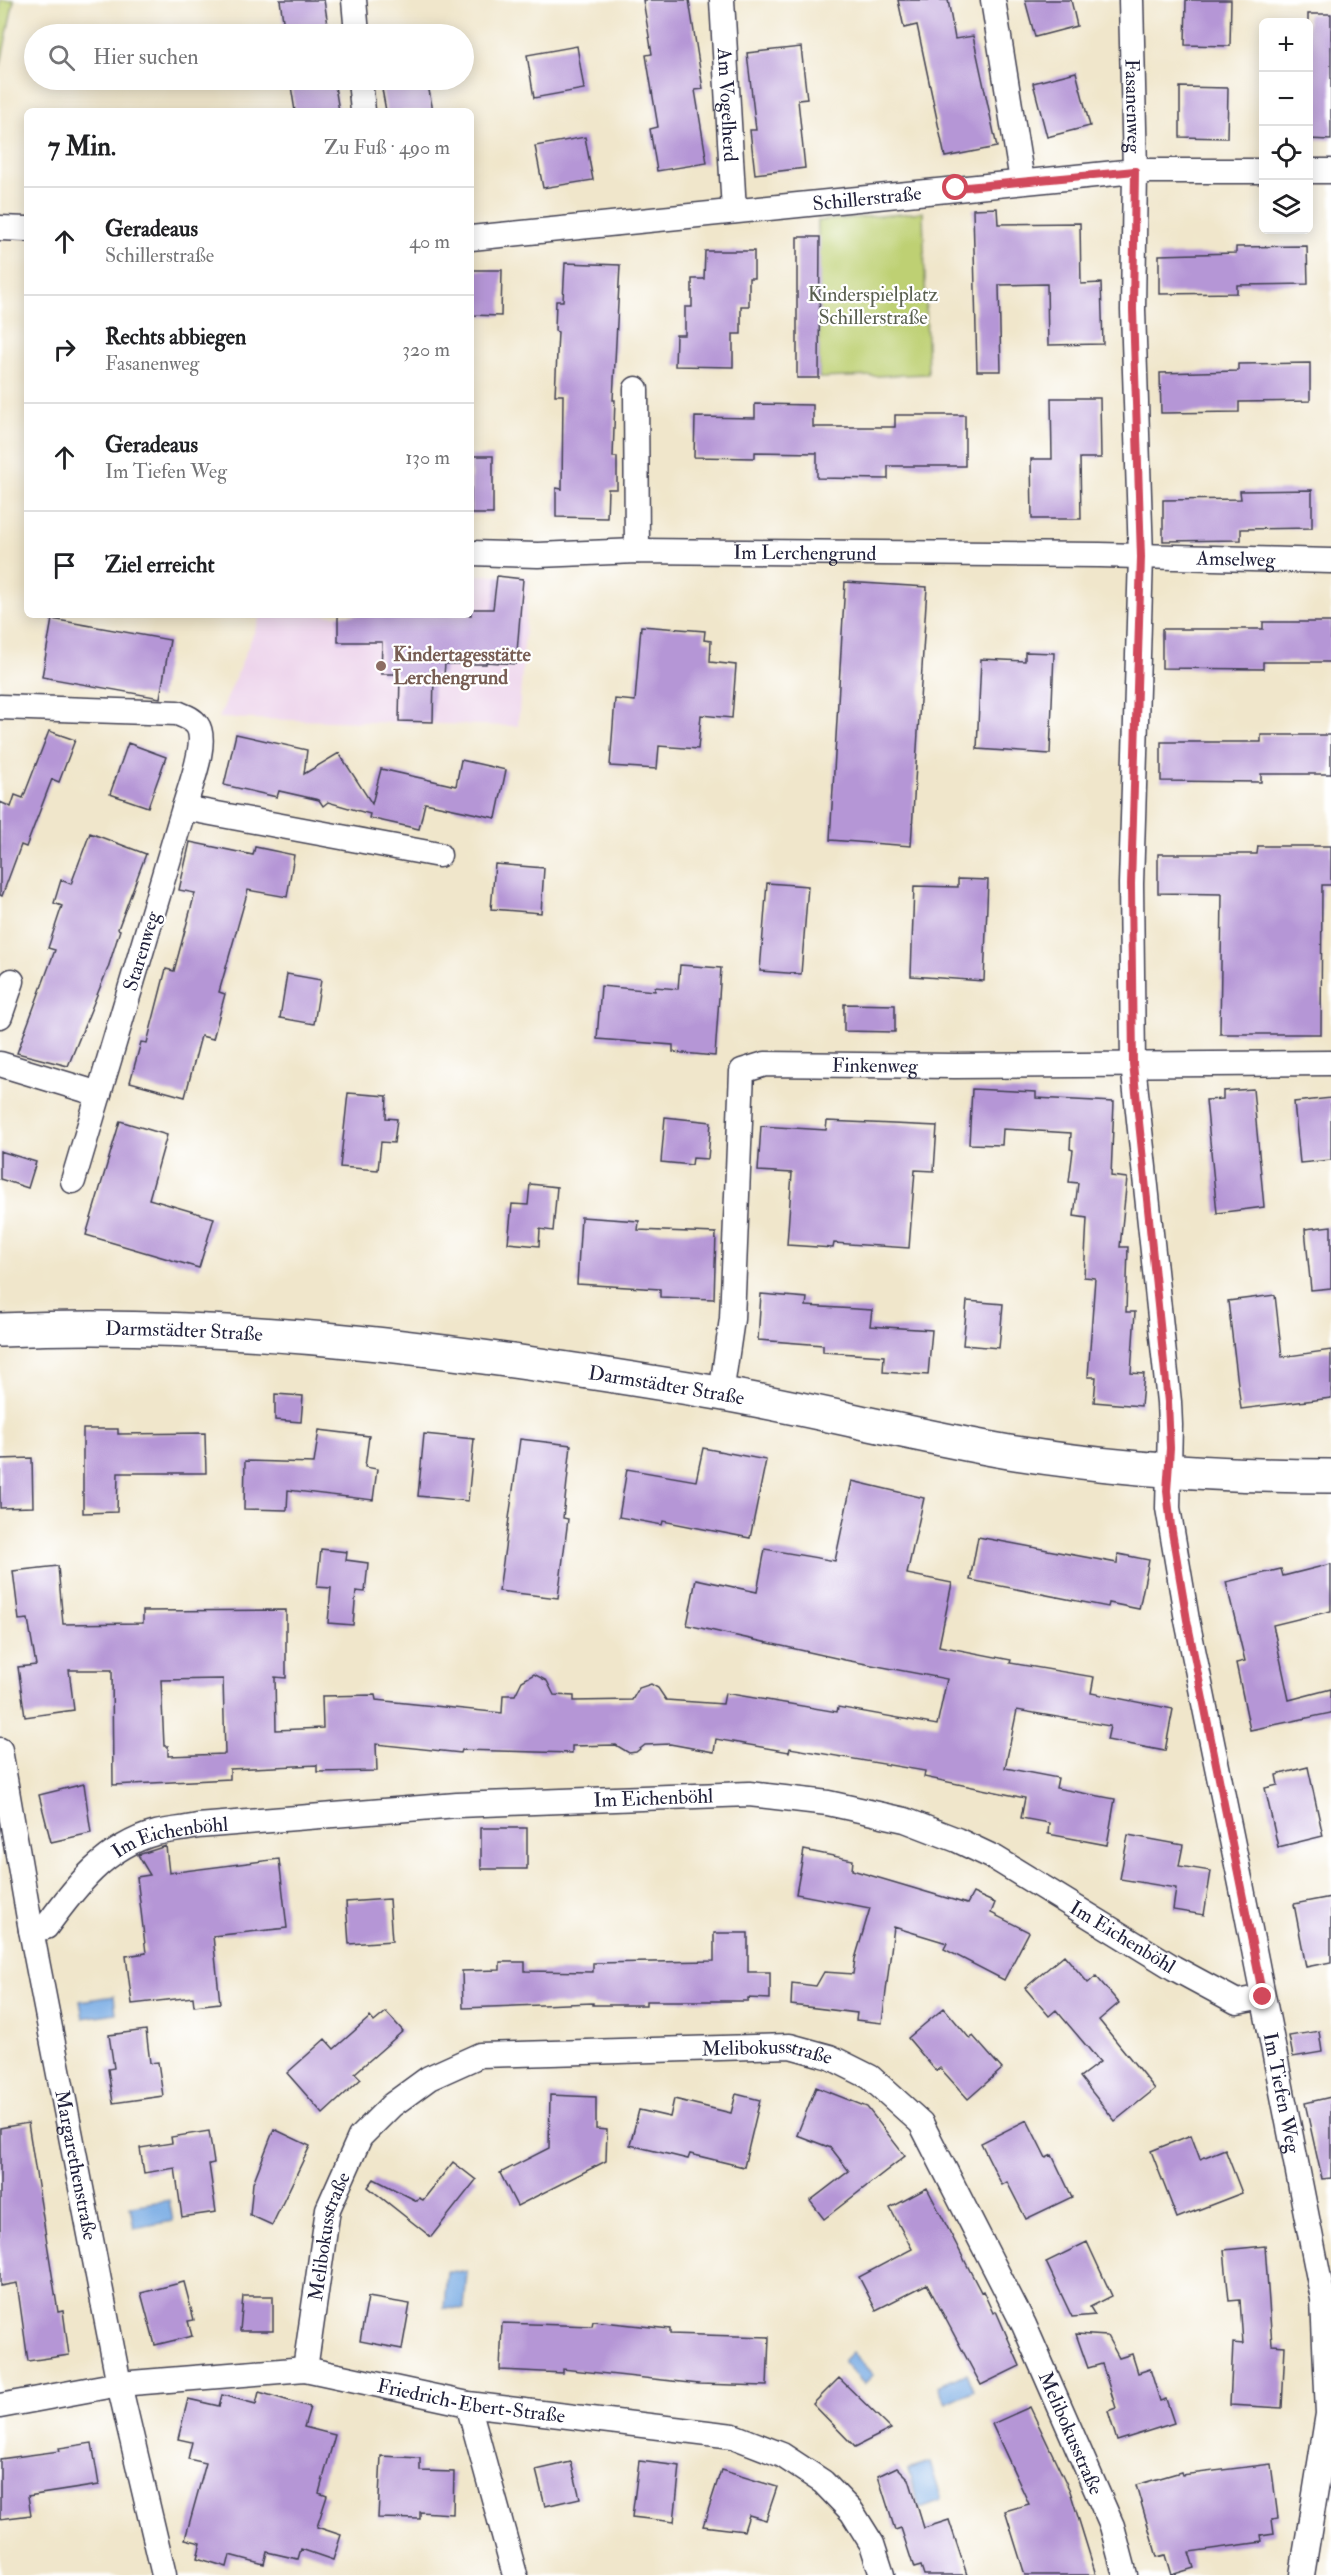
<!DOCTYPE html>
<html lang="de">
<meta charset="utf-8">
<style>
:root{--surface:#fff;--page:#f2f2f2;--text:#202124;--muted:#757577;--line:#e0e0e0}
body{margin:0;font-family:"IM FELL Double Pica",serif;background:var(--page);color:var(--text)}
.controls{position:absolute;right:18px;top:18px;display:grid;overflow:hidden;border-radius:9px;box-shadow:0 3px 15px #0003}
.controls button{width:54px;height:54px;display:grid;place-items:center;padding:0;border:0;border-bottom:2px solid var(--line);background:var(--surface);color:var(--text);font:30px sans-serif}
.stop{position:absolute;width:18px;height:18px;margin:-14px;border:4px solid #d1495b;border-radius:50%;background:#fff}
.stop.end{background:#d1495b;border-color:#fff;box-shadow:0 2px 6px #0008}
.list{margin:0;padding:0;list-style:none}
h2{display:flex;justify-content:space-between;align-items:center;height:78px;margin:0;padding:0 24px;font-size:26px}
h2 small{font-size:20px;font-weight:400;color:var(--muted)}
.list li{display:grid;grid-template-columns:39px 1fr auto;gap:18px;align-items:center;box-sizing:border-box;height:108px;padding:0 24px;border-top:2px solid var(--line)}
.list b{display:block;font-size:22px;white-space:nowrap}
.list p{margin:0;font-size:20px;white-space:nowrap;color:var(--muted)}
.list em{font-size:20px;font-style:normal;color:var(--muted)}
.icon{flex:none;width:33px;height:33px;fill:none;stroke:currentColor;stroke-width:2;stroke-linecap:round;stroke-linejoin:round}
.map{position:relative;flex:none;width:1331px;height:2575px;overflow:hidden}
.search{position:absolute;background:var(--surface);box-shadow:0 3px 15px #0003;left:24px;top:24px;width:450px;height:66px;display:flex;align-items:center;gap:15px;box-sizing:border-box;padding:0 21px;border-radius:33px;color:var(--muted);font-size:22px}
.panel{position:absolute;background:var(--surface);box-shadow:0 3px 15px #0003;left:24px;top:108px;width:450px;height:510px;border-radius:9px}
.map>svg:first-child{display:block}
.built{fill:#ecd1ea}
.green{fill:#bed073;stroke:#707957;stroke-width:1.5}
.water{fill:#77aae3;stroke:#4c668f;stroke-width:1.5}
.building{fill:#b596d6;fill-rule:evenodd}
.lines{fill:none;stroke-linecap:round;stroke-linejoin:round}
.minor-casing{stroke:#413f51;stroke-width:27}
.primary-casing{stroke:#413f51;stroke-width:36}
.minor{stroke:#fff;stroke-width:24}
.primary{stroke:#fff;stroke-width:33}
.route{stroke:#d1495b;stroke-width:8}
.education-dot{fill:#8d6e63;stroke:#fff;stroke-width:2}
.labels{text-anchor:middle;stroke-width:4.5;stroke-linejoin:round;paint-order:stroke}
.street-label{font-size:20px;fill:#22223b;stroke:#fff}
.park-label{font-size:20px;fill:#595f4f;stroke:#fff}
.education-label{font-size:20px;font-weight:bold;fill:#785e54;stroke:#fff;text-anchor:start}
</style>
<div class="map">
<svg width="1331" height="2575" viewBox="0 0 1331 2575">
<rect width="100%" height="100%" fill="#fff"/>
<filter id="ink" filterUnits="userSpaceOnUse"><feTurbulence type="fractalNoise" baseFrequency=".0167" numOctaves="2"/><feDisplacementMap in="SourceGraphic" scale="12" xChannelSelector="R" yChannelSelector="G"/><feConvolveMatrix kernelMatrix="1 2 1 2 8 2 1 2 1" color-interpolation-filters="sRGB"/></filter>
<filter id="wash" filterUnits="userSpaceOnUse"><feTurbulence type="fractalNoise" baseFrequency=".008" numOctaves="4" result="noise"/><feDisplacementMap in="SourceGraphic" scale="24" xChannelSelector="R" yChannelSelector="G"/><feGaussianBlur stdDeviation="1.35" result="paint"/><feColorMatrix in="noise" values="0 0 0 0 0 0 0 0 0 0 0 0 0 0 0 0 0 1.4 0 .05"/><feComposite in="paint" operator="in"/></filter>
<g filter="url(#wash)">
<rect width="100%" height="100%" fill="#f0e6cb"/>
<path class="built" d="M471 575 529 576 518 726 219 718 261 615H471Z"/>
<path class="green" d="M0 0H14L0 68Z
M923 212 928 374 819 378 818 221Z"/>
<path class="water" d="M114 1996 116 2013 83 2018 80 2001Z
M169 2200 173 2221 134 2228 130 2206Z
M447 2271 467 2272 464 2309 444 2308Z
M852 2352 873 2375 864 2384 843 2361Z
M967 2373 974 2390 946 2403 938 2386Z
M930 2463 942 2500 920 2508 908 2470Z"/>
<g id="blocks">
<path class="building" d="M280 0H324L329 31 285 34Z
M643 0H689L703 89 695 90 707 163 657 171 650 129 658 127 646 55 652 54Z
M898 0H948L955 39 973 36 997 147 945 157 917 25 904 28Z
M1025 0H1071L1077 26 1035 37Z
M1186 0H1231L1230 46 1185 45Z
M1308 14H1331V140L1308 139Z
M577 46 584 89 534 98 527 55Z
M801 47 807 99 798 100 805 168 755 174 750 130H756L747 53Z
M1076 72 1090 126 1047 137 1033 83Z
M290 80H334L339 111H295Z
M427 80 433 111H386L382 89Z
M1180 87 1228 88 1227 138 1180 137Z
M585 137 593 180 543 188 535 146Z
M997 208 998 224 1080 223 1081 284 1101 283 1103 344 1048 345 1047 284 999 285 1001 371H977L973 209Z
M797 237H820L819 378H797Z
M1307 246 1308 284 1237 285V293L1159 294V255L1236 253V247Z
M705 251H754V278H749V306H741V334H733V367L675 366 676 335H685V307H692V279H704Z
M565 263 620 265 613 400H615L613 457H617V489H608L607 518 556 517V488L562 489 563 395H555L558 332 555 331 556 301H563Z
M471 270H502L501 316 471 315Z
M1310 363V401L1239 402V412L1161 413 1160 373 1238 371V364Z
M1051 398H1100L1101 458H1080L1081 519H1032L1031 459H1052Z
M755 404 813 405V427H895V415H965V466H888V479L817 478V453L755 452V458L694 457 695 417 755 418Z
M471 456H493V514H471Z
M1312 490V528L1241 529V540L1163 541V500L1241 499 1240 491Z
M497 576 523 579 516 664 486 662V664H445L444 675 434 674 433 722 399 721 400 674H381L382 642H338V615H471V609H493Z
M845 582 927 587 911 846 830 840Z
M52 619 170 640 160 698 42 677Z
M1263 622H1331V662H1263V669L1162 668V629H1263Z
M641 626 705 631 704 640 711 641 710 662 736 665 732 718 701 715 698 749 659 746 657 769 610 766 615 699 635 701Z
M1025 652 1054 653 1050 754 977 749 981 659 1025 661Z
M49 731 75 740 59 782 52 779 26 847 21 845 2 896 0 895V802L11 807 15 795 23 798Z
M236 734 307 750 304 774 339 753 372 804 381 769 456 786 461 760 506 770 496 818 425 803 419 829 369 818 370 814 328 802 323 806 319 800 279 791 277 797 224 785Z
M1261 735H1331V774H1261V782L1161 781V742H1261Z
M128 743 166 757 148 807 110 794Z
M90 833 146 854 118 929 120 930 108 968 68 1066 17 1053 55 950 48 948 62 906 54 903 61 880 71 884Z
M190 842 253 855 255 847 294 855 287 897 248 890 219 992 225 994 213 1039 201 1036 185 1097 130 1082 141 1042 147 1043 166 969 174 971 195 893 179 890Z
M1258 846H1331V885H1322L1321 1034H1220L1222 894 1158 893V854H1257Z
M495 864 544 868 541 913 491 909Z
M958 879 988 880 984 981 911 976 914 886 958 887Z
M767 883 808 886 801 974 760 971Z
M680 965 721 968 715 1056 673 1052V1045L597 1039 601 986 655 991V987L678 989Z
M287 974 321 980 314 1024 280 1018Z
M844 1004 895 1005V1032L844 1031Z
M972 1089 1036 1092V1098L1114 1102 1111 1176 1127 1178 1120 1247H1128L1126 1312H1135L1131 1373 1144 1374 1141 1406 1094 1402 1096 1377H1088L1095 1278 1084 1277 1087 1218 1074 1216 1078 1183 1069 1182 1073 1150 1070 1149 1071 1133 1003 1129 1002 1145 969 1144Z
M1253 1089 1264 1207 1217 1213 1206 1100 1223 1099V1091Z
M348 1093 387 1096 386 1118 397 1119 394 1143 381 1142 378 1170 340 1167Z
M1331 1098V1160L1300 1163 1294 1102Z
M665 1117 711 1122 708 1159 693 1158 692 1165 661 1162Z
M120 1121 167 1135 149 1199 214 1218 199 1268 86 1235Z
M827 1121 937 1126 934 1171 915 1170 909 1248 834 1243 833 1248 787 1245 792 1173 758 1171 761 1126 826 1130Z
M0 1151 36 1162 28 1188 0 1179Z
M530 1184 557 1187 553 1231 540 1229 539 1246 508 1243 512 1204 528 1205Z
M581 1217 639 1221 638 1230 716 1233 714 1299 660 1297V1289L577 1284Z
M1331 1226V1288L1311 1290 1305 1229Z
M761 1294 807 1298 806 1306 872 1310 870 1326 932 1330 928 1375 883 1372 884 1356 823 1352V1345L758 1340Z
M1275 1295 1282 1357 1331 1350V1398L1241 1409 1228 1301Z
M967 1301 1003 1304 999 1348 963 1345Z
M275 1394 303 1396 301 1422 275 1420Z
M83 1429H118V1434L205 1433 206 1473H118L117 1512 83 1513Z
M319 1430 369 1436 365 1467 377 1469 373 1500 288 1490 287 1510 244 1509 245 1461 314 1463Z
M424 1434 474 1439 468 1501 418 1496Z
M520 1439 571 1445 563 1518 568 1519 558 1598 499 1591Z
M703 1448 766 1460 750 1538 663 1521 662 1525 619 1517 627 1469 696 1481Z
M32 1458 33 1507 0 1508V1459Z
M852 1481 924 1498 907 1574 952 1583 939 1646 1011 1660 1010 1663 1094 1677 1091 1693 1173 1709 1165 1751 1107 1740 1110 1726 1017 1710 1005 1768 1058 1778 1056 1788 1115 1799 1107 1845 1048 1834 1049 1823 1021 1818 1025 1798 924 1777 925 1771 790 1748 789 1752 716 1739 714 1752 670 1744 645 1745 636 1752 629 1753 616 1745 572 1746V1753L462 1750 461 1753 376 1744 377 1771 317 1772V1765L230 1769V1779L113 1785 112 1670H69L74 1710 25 1717 18 1667 36 1665 28 1619 19 1620 13 1571 58 1566 63 1624 143 1623V1611L286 1610V1678L275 1677 276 1730 323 1728 322 1696 375 1695 376 1700 502 1713 503 1695H515L522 1681 534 1674 547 1681 554 1695 574 1696V1701L632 1700 639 1688 651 1684 658 1688 666 1700 723 1704 725 1693 837 1712 838 1707 937 1725 947 1679 845 1660 687 1625 696 1579 757 1592 765 1549 835 1561ZM223 1679 225 1754 168 1756V1746H164L161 1680Z
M978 1537 1117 1563 1118 1554 1149 1560 1139 1609 1109 1603 1108 1607 970 1580Z
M321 1549 347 1552 346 1560 368 1563 365 1592 356 1591 353 1625 328 1623 331 1588 317 1587Z
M1331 1564V1611L1273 1625 1289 1700 1331 1689V1713L1250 1730 1236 1663 1245 1661 1226 1582 1281 1569 1283 1576Z
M1308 1767 1323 1836 1278 1847 1265 1788 1278 1785 1276 1775Z
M84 1784 91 1833 51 1842 39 1795Z
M481 1828H527V1869H481Z
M1128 1835 1183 1845 1179 1866 1211 1871 1204 1915 1173 1910 1176 1888 1120 1879Z
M166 1846 169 1873 279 1859 287 1928 213 1936 220 2003 194 2006 193 1997 132 2004 126 1956 146 1953 137 1877 150 1875 138 1855Z
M804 1850 853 1860 852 1870 967 1904 973 1893 995 1903 991 1913 1029 1932 1004 1980 944 1949 947 1943 894 1927 882 2023 856 2020 857 2013 791 2005 792 1983 816 1986 824 1972 853 1974 855 1959 870 1908 796 1894Z
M1331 1897V1962L1306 1967 1294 1904Z
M389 1899 392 1941 349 1944 346 1902Z
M714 1933H748V1972H770V1999L748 1998V2001H646V2005H593V2003L463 2008 462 1971 500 1970V1962H525V1971L593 1972V1963L714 1961Z
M1064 1955 1088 1983 1096 1976 1119 2003 1099 2020 1155 2089 1115 2121 1080 2077 1100 2062 1056 2010 1049 2016 1025 1988Z
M944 2008 970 2039 973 2036 1002 2069 968 2099 940 2068 936 2071 908 2038Z
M386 2012 403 2031 355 2073 361 2079 323 2114 287 2073 325 2039 334 2049 370 2017 374 2022Z
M146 2030 150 2063 158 2062 163 2096 113 2103 108 2069 114 2068 109 2035Z
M1319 2031 1322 2052 1293 2057 1289 2036Z
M816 2087 867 2107 905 2156 824 2219 810 2201 849 2171 831 2148 797 2135Z
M736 2094 760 2100 744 2167 690 2154 688 2159 630 2145 639 2110 670 2117 674 2099 731 2113Z
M550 2095 596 2097V2129L607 2130 606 2161 517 2206 500 2173 549 2148Z
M1331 2097V2178L1322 2179 1305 2103Z
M1027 2120 1046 2158 1052 2155 1072 2197 1026 2219 1007 2182 1002 2185 981 2143Z
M28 2123 58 2312 63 2311 69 2355 28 2361 17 2283 0 2286V2128Z
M274 2129 310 2146 272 2225 250 2215 253 2183Z
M209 2131 214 2163 209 2164 216 2212 182 2217 175 2168 144 2173 140 2148 172 2143 171 2137Z
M1191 2135 1200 2159 1225 2149 1242 2193 1177 2218 1151 2151Z
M453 2162 476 2180 431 2237 368 2187 374 2179 417 2201 419 2198 423 2200Z
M927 2188 981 2292 983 2291 993 2313 996 2311 1020 2366 981 2385 927 2284 876 2310 859 2277 912 2249 890 2208Z
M1087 2242 1112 2296 1090 2307 1095 2315 1072 2317 1046 2262Z
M1265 2246 1272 2345 1285 2346 1282 2408 1230 2405 1233 2343 1243 2344 1240 2300 1229 2301 1224 2250Z
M184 2282 194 2320 188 2321 192 2336 155 2345 141 2293Z
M243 2296H273V2331H240Z
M368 2297 410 2304 402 2349 360 2341Z
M593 2321 670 2329V2334L769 2337 767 2386 699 2384 563 2369V2373L500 2370 502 2323 592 2326Z
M1076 2334 1107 2336 1119 2358 1132 2354 1138 2373 1150 2369 1160 2401 1166 2399 1174 2423 1117 2441 1108 2411 1116 2408 1102 2364 1088 2368Z
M839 2378 891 2429 855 2447 813 2404Z
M259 2392 310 2407 304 2427 335 2435 319 2493 327 2496 317 2527 341 2535 333 2560 301 2549 298 2559 267 2552 264 2564 230 2555 227 2567 197 2558 201 2543 185 2539 206 2463 188 2459 192 2442 178 2439 188 2399 219 2406 222 2395 256 2404Z
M1030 2407 1070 2491 1096 2575H1025L1005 2511 1029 2504 992 2424Z
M92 2443 99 2485 28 2496 31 2515 0 2519V2459L60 2451 59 2448Z
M381 2456 420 2458V2471L454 2472 453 2514 420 2512V2519L378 2518Z
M639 2461 680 2466 674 2522 632 2517Z
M571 2462 580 2498 545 2506 536 2470Z
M1271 2464 1278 2518 1272 2519 1274 2534 1261 2536 1262 2542 1189 2552 1194 2568 1171 2575 1165 2555 1157 2557 1136 2485 1181 2472 1182 2475Z
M897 2467 909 2479 924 2528 949 2520 967 2575H924L921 2566 914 2568 901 2528 895 2530 878 2476Z
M721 2470 777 2487 766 2520 749 2515 744 2531 703 2526Z"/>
</g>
</g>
<g filter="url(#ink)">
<use href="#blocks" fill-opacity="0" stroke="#413f51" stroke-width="1.5"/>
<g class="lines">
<g class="minor-casing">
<g id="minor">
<path d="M354 0 357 34"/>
<path id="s1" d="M722 0 734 211"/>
<path d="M993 0 1022 181"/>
<path id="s2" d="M1131 0 1135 171 1133 310 1141 557 1131 884 1133 1064 1169 1402 1170 1425 1168 1508 1187 1620 1242 1889 1323 2299 1328 2414 1302 2575"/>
<path d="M360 80 363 111"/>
<path d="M1308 171H1331"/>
<path d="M0 228 27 229"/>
<path id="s3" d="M471 238 1135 171H1264"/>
<path d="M636 389 637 551"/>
<path id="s4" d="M471 553 538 555 637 551 1100 555 1331 561"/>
<path d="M0 707 177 713C184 716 192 718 197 725 209 741 189 789 184 808L73 1181"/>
<path d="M184 808 439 855"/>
<path d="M0 1016 12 981"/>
<path d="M0 1064 99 1094"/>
<path id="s5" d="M721 1394 732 1319 742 1071 765 1064 955 1066 1331 1063"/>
<path id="s6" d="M0 1750 31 1930 119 2384 164 2575"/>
<path id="s7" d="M31 1930 46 1927C75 1887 106 1846 156 1833 170 1830 184 1829 198 1826L457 1805 749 1794 828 1803 905 1820 957 1840 995 1858 1174 1968 1237 2002 1263 1997"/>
<path id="s8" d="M305 2369 328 2209 360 2137 392 2105 429 2078 480 2055 790 2046 830 2057 870 2077 921 2123 1024 2325 1112 2526 1125 2575"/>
<path d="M468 2404 515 2575"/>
<path id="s9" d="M0 2406 119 2384 305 2369 468 2404 733 2436 782 2455 823 2482 852 2512 872 2544 882 2575"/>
</g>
</g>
<g class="primary-casing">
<g id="primary">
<path id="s10" d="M0 1330C241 1319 481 1353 718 1393 815 1410 911 1435 1009 1452 1115 1469 1223 1476 1331 1476"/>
</g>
</g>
<use href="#minor" class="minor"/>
<use href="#primary" class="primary"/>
</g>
</g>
<g class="lines" filter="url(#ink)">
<path class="route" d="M956 188 1135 171 1133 310 1141 557 1131 884 1133 1064 1168 1402 1170 1448 1167 1491 1171 1526 1187 1620 1263 1997"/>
</g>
<circle class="education-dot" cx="381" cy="666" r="6"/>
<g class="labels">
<g class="street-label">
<text dy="7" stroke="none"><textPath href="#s1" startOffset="105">Am Vogelherd</textPath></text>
<text dy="7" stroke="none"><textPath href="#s2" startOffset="106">Fasanenweg</textPath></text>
<text dy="7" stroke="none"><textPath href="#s3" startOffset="398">Schillerstraße</textPath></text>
<text dy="7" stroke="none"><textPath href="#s4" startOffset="334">Im Lerchengrund</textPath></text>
<text dy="7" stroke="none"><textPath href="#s4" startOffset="765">Amselweg</textPath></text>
<text transform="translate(141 951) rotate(-73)" y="7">Starenweg</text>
<text dy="7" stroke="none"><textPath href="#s5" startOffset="458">Finkenweg</textPath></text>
<text dy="7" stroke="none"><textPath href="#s10" startOffset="184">Darmstädter Straße</textPath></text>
<text dy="7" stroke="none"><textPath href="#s10" startOffset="670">Darmstädter Straße</textPath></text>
<text dy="7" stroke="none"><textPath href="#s7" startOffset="662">Im Eichenböhl</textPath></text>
<text dy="7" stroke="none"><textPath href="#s7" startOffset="176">Im Eichenböhl</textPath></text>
<text dy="7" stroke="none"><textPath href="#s7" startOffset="1164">Im Eichenböhl</textPath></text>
<text dy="7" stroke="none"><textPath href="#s8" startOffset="675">Melibokusstraße</textPath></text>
<text dy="7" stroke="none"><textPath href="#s2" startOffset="2106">Im Tiefen Weg</textPath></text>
<text dy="7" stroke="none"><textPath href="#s6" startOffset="422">Margarethenstraße</textPath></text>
<text dy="7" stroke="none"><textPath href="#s8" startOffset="135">Melibokusstraße</textPath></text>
<text dy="7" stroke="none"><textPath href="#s9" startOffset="477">Friedrich-Ebert-Straße</textPath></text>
<text dy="7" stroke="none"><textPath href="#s8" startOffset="1197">Melibokusstraße</textPath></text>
</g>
<g class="park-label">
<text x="873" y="301">Kinderspielplatz<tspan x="873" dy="23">Schillerstraße</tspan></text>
</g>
<g class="education-label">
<text x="393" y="661">Kindertagesstätte<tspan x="393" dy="23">Lerchengrund</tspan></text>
</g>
</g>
</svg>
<div class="controls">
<button>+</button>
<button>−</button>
<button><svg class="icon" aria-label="locate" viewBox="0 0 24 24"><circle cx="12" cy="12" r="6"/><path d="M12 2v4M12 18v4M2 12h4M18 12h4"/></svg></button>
<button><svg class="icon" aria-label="layers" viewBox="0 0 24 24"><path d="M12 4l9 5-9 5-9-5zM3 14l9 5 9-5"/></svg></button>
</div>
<div class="stop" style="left:956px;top:188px"></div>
<div class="stop end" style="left:1263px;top:1997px"></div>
<div class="search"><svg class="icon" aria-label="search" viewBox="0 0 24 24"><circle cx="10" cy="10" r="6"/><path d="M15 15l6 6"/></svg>Hier suchen</div>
<section class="panel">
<h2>7 Min.<small>Zu Fuß · 490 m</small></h2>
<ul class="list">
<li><svg class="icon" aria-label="ahead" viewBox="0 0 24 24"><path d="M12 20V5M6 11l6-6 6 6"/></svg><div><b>Geradeaus</b><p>Schillerstraße</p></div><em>40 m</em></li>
<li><svg class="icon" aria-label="right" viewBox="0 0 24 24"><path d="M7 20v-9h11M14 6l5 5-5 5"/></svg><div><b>Rechts abbiegen</b><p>Fasanenweg</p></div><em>320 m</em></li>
<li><svg class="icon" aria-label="ahead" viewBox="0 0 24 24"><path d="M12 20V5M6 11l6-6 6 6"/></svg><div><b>Geradeaus</b><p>Im Tiefen Weg</p></div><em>130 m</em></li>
<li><svg class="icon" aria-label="arrive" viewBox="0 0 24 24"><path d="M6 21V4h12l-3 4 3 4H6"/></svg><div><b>Ziel erreicht</b></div></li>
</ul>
</section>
</div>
